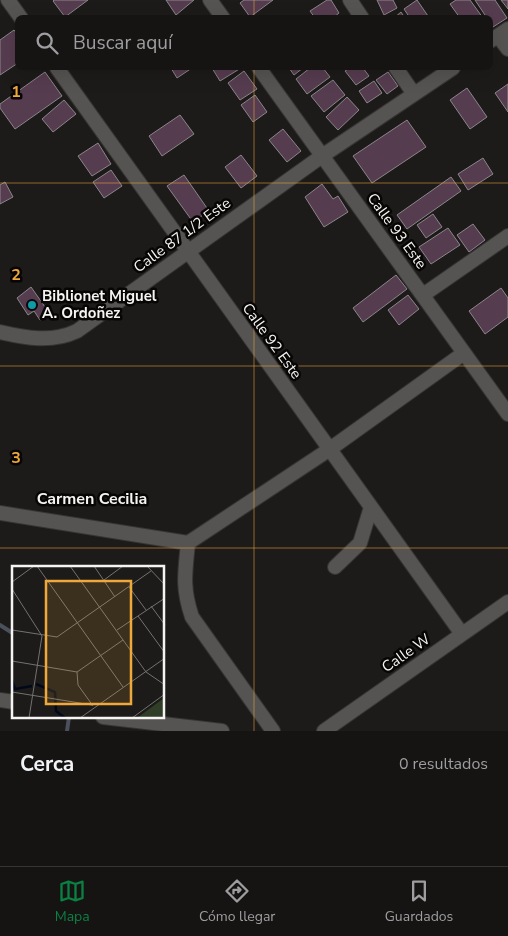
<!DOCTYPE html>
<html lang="es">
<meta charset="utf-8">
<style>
:root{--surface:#161413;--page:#1f1d1c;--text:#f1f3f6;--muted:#9e9ea0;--line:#353333;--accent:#0b8043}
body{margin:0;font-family:"Nunito Sans",sans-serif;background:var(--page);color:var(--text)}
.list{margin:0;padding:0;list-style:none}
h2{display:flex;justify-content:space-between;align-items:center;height:65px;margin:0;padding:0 20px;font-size:21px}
h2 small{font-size:16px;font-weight:400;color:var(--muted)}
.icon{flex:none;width:28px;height:28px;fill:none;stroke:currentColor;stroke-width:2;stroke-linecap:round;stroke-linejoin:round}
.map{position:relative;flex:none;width:508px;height:731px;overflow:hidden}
.search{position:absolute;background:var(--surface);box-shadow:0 5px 20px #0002;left:15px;right:15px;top:15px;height:55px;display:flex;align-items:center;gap:12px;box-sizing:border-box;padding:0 18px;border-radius:8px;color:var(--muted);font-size:19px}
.sheet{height:135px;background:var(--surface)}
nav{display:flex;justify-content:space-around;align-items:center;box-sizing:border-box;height:70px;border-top:1px solid var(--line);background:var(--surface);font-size:14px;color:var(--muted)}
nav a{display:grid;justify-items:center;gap:2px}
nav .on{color:var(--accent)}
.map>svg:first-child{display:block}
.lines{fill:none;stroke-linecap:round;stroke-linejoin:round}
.stream{stroke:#4a505c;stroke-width:4}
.building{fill:#563c4f;stroke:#8a8689}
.minor-casing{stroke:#373533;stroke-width:16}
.minor{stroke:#555453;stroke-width:14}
.grid{fill:none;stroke:#eea83c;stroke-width:1;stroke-opacity:0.55}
.culture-dot{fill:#0f9aa8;stroke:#070605;stroke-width:2}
.labels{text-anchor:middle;stroke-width:5;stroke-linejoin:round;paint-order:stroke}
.street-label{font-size:15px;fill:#f5f4f2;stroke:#070605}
.poi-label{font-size:15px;font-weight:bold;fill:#f5f4f2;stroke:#070605;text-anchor:start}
.neighbourhood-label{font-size:16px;font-weight:bold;fill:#f5f4f2;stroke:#070605}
.inset-river{fill:none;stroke:#00091b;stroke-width:2.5}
.inset-road{fill:none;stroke:#737270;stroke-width:1}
.view{fill:#eea83c;fill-opacity:0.15;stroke:#eea83c;stroke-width:2.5}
.inset-edge{fill:none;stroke:#f5f4f2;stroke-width:2.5}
.grid-label{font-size:16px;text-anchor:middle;font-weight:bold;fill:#eea83c;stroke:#070605;stroke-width:5;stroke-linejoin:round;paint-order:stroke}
</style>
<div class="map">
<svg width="508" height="731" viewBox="0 0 508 731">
<rect width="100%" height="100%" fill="#1d1b19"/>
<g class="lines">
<path class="stream" d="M0 625 14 634
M67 731 69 717"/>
</g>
<path class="building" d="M54 0H88L65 17 53 1Z
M166 0H194L176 15Z
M244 0H273L250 17 240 3Z
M327 0H331L339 13 333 18H315L310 11Z
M377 0H393L397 8 384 15Z
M417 0 428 16 426 18H410L404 9Z
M456 0H470L483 18H460L450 4Z
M475 0H495L507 18 493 27 490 23V18H487Z
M501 0H508V9Z
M401 12 405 18H394Z
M14 30 18 35V63L0 75V40Z
M171 68H192L177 78Z
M212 68H241L220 81Z
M289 68H303L294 75Z
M310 68H323L330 77 307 94 296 79Z
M350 68H363L369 76 356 85 345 71Z
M244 71 257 89 240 100 228 83Z
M45 72 62 96 15 129 0 108V104Z
M388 72 398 86 387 94 376 80Z
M333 80 345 95 324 112 311 96Z
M374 81 382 93 367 103 359 91Z
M508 84V112L495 93Z
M467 88 487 117 470 129 450 100Z
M255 95 267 112 253 122 241 105Z
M347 97 359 110 338 130 326 117Z
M64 100 76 114 53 132 42 119Z
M180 115 194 134 162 156 149 136Z
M407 120 426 147 372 183 353 156Z
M283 129 301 151 287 162 269 140Z
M98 143 111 164 92 176 78 156Z
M241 155 257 176 241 188 225 167Z
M483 158 493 174 468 190 458 174Z
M111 170 122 186 104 198 93 182Z
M184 175 209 211 193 222 167 186Z
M451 177 461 191 407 229 397 215Z
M5 182 13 197 0 204V185Z
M322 184 333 199 338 196 348 212 324 227 305 197Z
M433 214 442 227 426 238 417 225Z
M473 224 485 240 469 252 457 235Z
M448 228 460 245 431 264 419 247Z
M396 275 407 289 363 322 353 308Z
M31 287 50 314 40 320 34 311 28 315 17 298Z
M501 288 508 298V317L485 334 469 311Z
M408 295 419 309 399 325 388 310Z"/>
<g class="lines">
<g class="minor-casing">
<path id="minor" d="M8 0 21 18
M210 0 223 18
M350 0 362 18
M498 36 508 49
M490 41 508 29
M57 68 462 634
M259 68 508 414
M396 68 414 94
M423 295 508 236
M0 332C26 338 52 343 77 331L322 156 453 68
M0 513 188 543
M188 543 330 449 464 353
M188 543C185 573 182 588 192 617L273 731
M335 567 360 543 371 507
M0 700 14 702
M103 717 222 731
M324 731 508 602"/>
</g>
<use href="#minor" class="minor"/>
</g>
<path class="grid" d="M254 0V18M254 68V731M0 183H508M0 366H508M0 548H508"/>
<circle class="culture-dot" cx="32" cy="305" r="5"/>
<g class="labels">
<g class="street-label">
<text transform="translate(397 231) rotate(54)" y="5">Calle 93 Este</text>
<text transform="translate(182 235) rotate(-36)" y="5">Calle 87 1/2 Este</text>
<text transform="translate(272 341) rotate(54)" y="5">Calle 92 Este</text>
<text transform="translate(406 653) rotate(-35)" y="5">Calle W</text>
</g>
<g class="poi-label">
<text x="42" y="301">Biblionet Miguel<tspan x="42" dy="17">A. Ordoñez</tspan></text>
</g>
<g class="neighbourhood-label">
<text x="92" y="504">Carmen Cecilia</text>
</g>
</g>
<g transform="translate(12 566)">
<rect width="152" height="152" fill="#1d1b19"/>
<path d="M152 132V152H125Z" fill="#303e27"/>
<path class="inset-river" d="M0 114 3 123 20 120M24 118 43 126 44 145 53 152"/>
<path class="inset-road" d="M25 0 111 121M58 0 134 106 153 119M82 0 103 31M135 0 152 18M92 14 111 0M0 16 22 0M117 21 134 44M0 23 30 70 17 152M139 40 153 59M126 50 153 87M0 64 45 71 139 5M105 64 153 32M0 95 65 106M65 106 111 74M65 106 66 119 81 140M0 126 80 139M68 152 153 92M120 152 153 128"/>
<path class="view" d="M34 15H119V138H34Z"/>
<rect width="152" height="152" class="inset-edge"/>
</g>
<g class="grid-label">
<text x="16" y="97">1</text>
<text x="16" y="280">2</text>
<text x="16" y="463">3</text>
</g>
</svg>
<div class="search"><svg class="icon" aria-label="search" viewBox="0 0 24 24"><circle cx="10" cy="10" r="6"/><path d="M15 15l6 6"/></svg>Buscar aquí</div>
</div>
<section class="sheet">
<h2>Cerca<small>0 resultados</small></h2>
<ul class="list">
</ul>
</section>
<nav>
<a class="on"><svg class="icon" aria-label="map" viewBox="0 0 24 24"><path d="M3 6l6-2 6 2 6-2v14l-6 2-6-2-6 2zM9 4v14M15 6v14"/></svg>Mapa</a>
<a><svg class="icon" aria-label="directions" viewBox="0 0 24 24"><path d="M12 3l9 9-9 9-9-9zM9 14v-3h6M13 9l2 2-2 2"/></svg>Cómo llegar</a>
<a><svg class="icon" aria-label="saved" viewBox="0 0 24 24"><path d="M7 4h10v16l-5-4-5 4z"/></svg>Guardados</a>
</nav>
